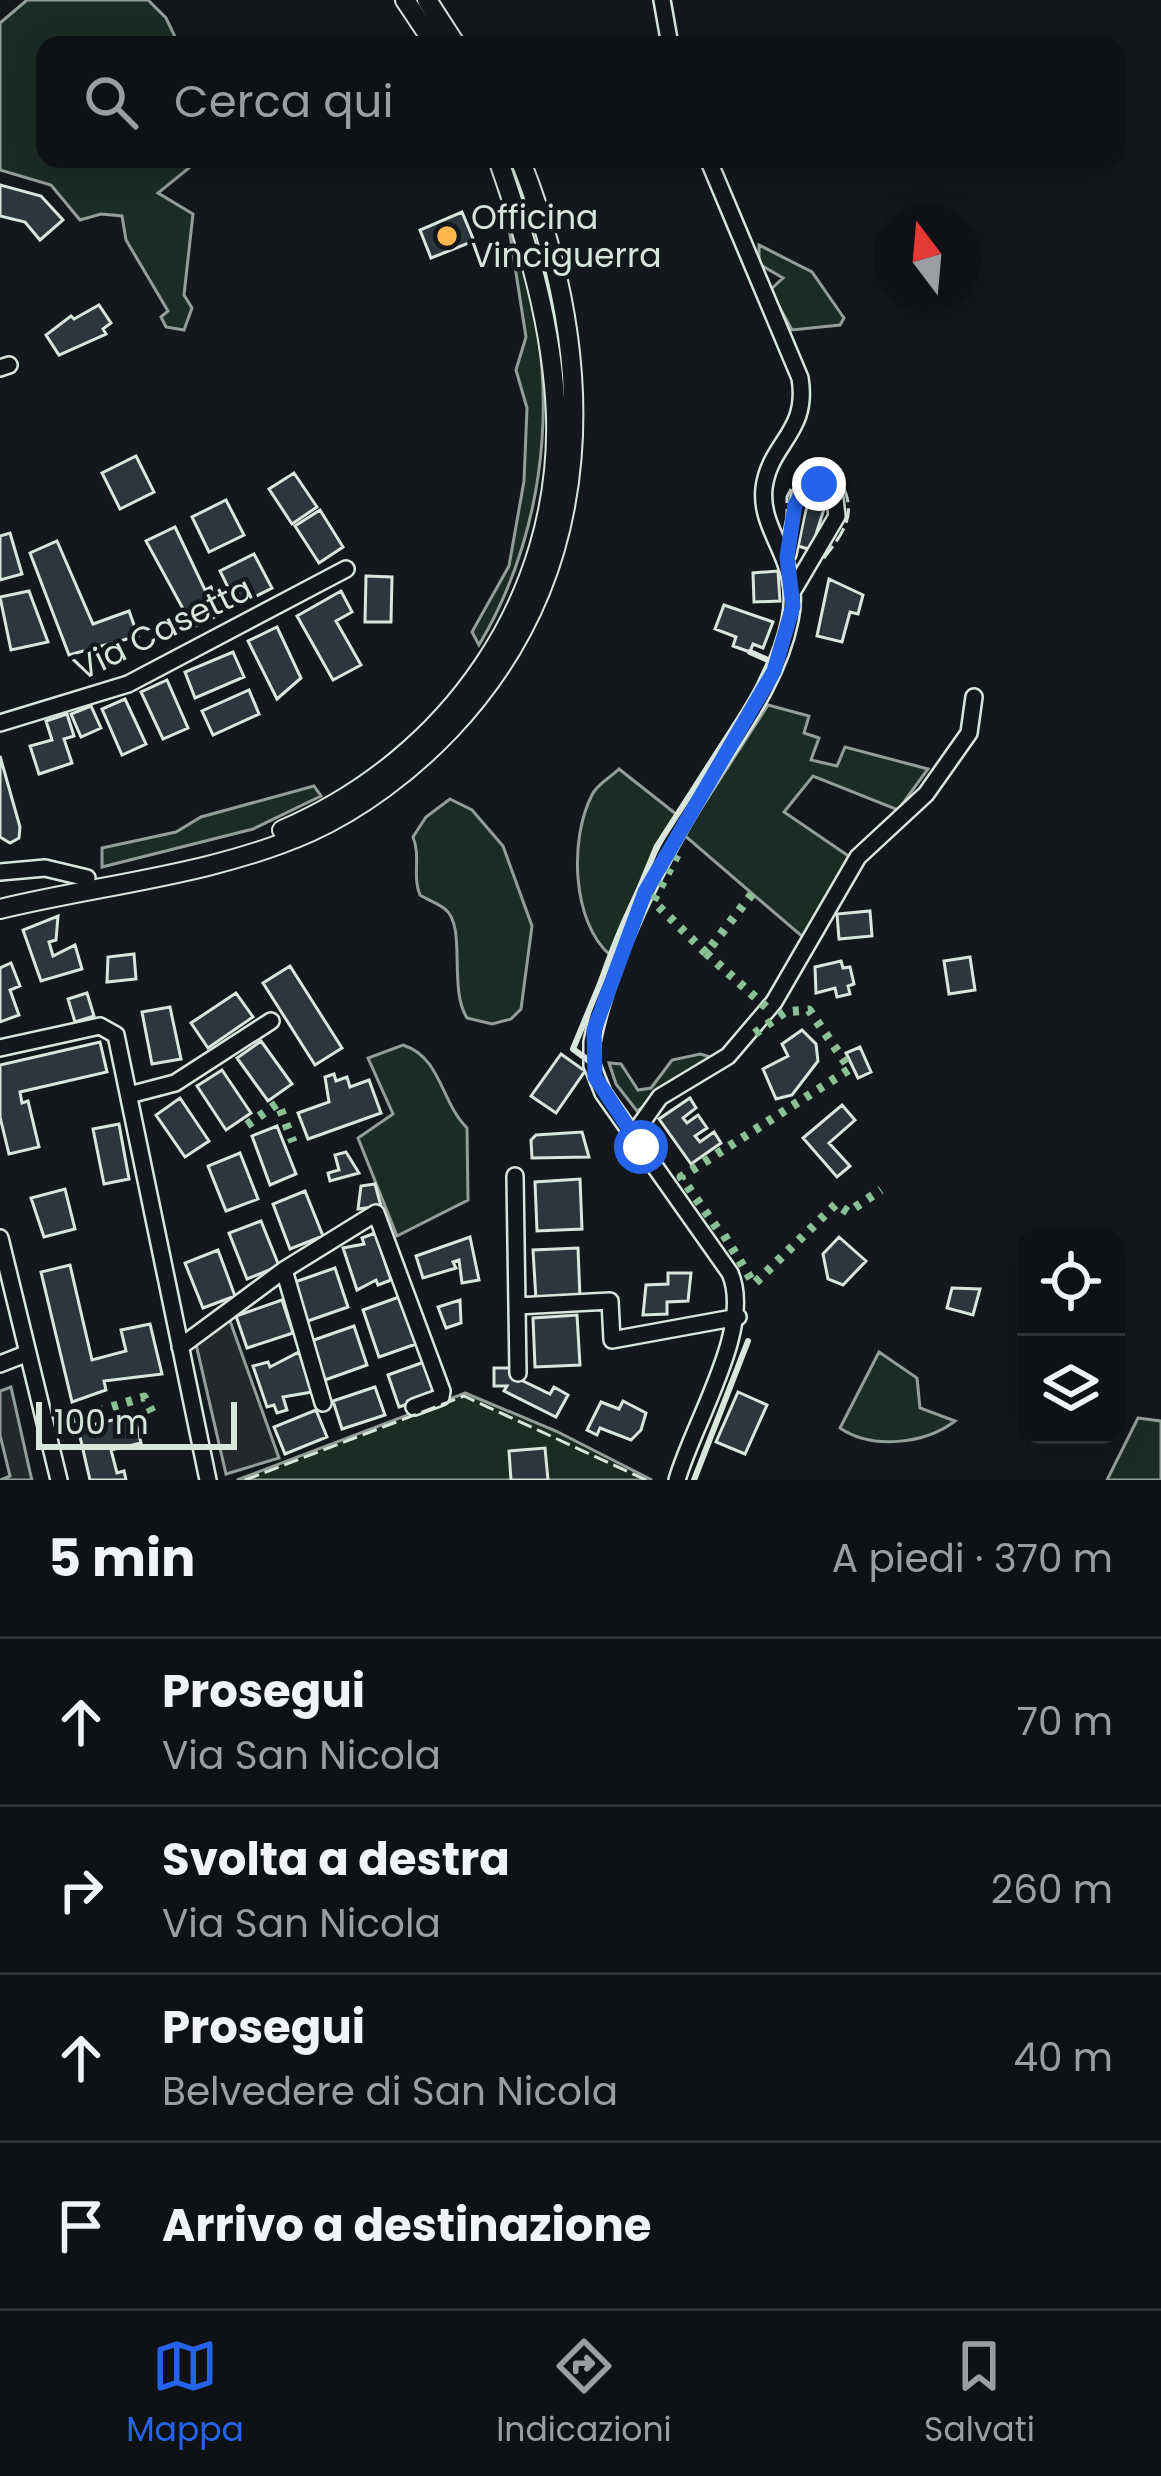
<!DOCTYPE html>
<html lang="it">
<meta charset="utf-8">
<style>
:root{--surface:#0f1215;--page:#181b1e;--text:#f1f3f6;--muted:#9b9ea0;--line:#2f3234;--accent:#2563eb}
body{margin:0;font-family:Poppins,sans-serif;background:var(--page);color:var(--text)}
.controls{position:absolute;right:36px;bottom:36px;display:grid;overflow:hidden;border-radius:24px;box-shadow:0 6px 30px #0003}
.controls button{width:108px;height:108px;display:grid;place-items:center;padding:0;border:0;border-bottom:3px solid var(--line);background:var(--surface);color:var(--text);font:60px sans-serif}
.compass{position:absolute;left:873px;top:204px;width:108px;height:108px;border-radius:50%;background:var(--surface);box-shadow:0 6px 30px #0003;rotate:344deg}
.scale{position:absolute;left:36px;bottom:30px;width:201px;box-sizing:border-box;padding-left:12px;border:6px solid #d8e6dc;border-top:0;font-size:33px;line-height:42px;white-space:nowrap;color:#d8e6dc;-webkit-text-stroke:9px #14181c;paint-order:stroke}
.stop{position:absolute;width:36px;height:36px;margin:-27px;border:9px solid #2563eb;border-radius:50%;background:#fff}
.stop.end{background:#2563eb;border-color:#fff;box-shadow:0 3px 12px #0008}
.list{margin:0;padding:0;list-style:none}
h2{display:flex;justify-content:space-between;align-items:center;height:156px;margin:0;padding:0 48px;font-size:51px}
h2 small{font-size:39px;font-weight:400;color:var(--muted)}
.list li{display:grid;grid-template-columns:78px 1fr auto;gap:36px;align-items:center;box-sizing:border-box;height:168px;padding:0 48px;border-top:3px solid var(--line)}
.list b{display:block;font-size:45px;white-space:nowrap}
.list p{margin:0;font-size:39px;white-space:nowrap;color:var(--muted)}
.list em{font-size:39px;font-style:normal;color:var(--muted)}
.icon{flex:none;width:66px;height:66px;fill:none;stroke:currentColor;stroke-width:2;stroke-linecap:round;stroke-linejoin:round}
.map{position:relative;flex:none;width:1161px;height:1480px;overflow:hidden}
.search{position:absolute;background:var(--surface);box-shadow:0 6px 30px #0003;left:36px;right:36px;top:36px;height:132px;display:flex;align-items:center;gap:30px;box-sizing:border-box;padding:0 42px;border-radius:24px;color:var(--muted);font-size:45px}
.sheet{height:828px;background:var(--surface)}
nav{display:flex;justify-content:space-around;align-items:center;box-sizing:border-box;height:168px;border-top:3px solid var(--line);background:var(--surface);font-size:33px;color:var(--muted)}
nav a{display:grid;justify-items:center;gap:6px}
nav .on{color:var(--accent)}
.map>svg:first-child{display:block}
.green{fill:#1a2d24;stroke:#939e99;stroke-width:3}
.parking{fill:#24282b;stroke:#939e99;stroke-width:3}
.building{fill:#2c363c;stroke:#d8e6dc;stroke-width:3}
.lines{fill:none;stroke-linecap:round;stroke-linejoin:round}
.minor-casing{stroke:#d8e6dc;stroke-width:20}
.major-casing{stroke:#d8e6dc;stroke-width:22}
.minor{stroke:#14181c;stroke-width:15}
.major{stroke:#14181c;stroke-width:18}
.hedge{stroke:#8ac095;stroke-width:9;stroke-dasharray:6 9;stroke-linecap:butt}
.fence{stroke:#d8e6dc;stroke-width:3;stroke-dasharray:15 6;stroke-linecap:butt}
.wall{stroke:#d8e6dc;stroke-width:6}
.route{stroke:#2563eb;stroke-width:15}
.poi-dot{fill:#ffb74d;stroke:#14181c;stroke-width:4.5}
.labels{text-anchor:middle;stroke-width:9;stroke-linejoin:round;paint-order:stroke}
.poi-label{font-size:33px;fill:#d8e6dc;stroke:#14181c;text-anchor:start}
.street-label{font-size:33px;fill:#d8e6dc;stroke:#14181c}
</style>
<div class="map">
<svg width="1161" height="1480" viewBox="0 0 1161 1480">
<rect width="100%" height="100%" fill="#14181c"/>
<path class="green" d="M27 0H148L166 18 179 45H45V159H200L158 193 193 214 184 295 192 308 184 330 166 327 161 317 168 311 126 240 122 216 101 214 80 220 51 185 0 170V23Z
M509 228C564 360 552 523 479 645L472 632 509 566 524 481 527 408 516 370 526 337Z
M759 245 812 272 844 318 840 325 792 330 770 290 783 278 759 264Z
M768 705 809 716 804 733 819 738 811 760 837 766 845 747 928 769 898 810 813 776 784 812 850 857 804 938 684 835Z
M619 769 676 814 610 955C572 922 569 839 592 795 596 785 611 777 619 769Z
M314 786 321 796 253 829 102 867V848L176 832 201 817Z
M450 799 472 810 503 846 532 926 521 1009 511 1019 492 1024 467 1018C448 988 467 926 445 909 439 904 428 900 420 895 412 876 421 856 413 837L426 817Z
M403 1045C442 1058 440 1101 467 1128L468 1200 397 1236 358 1138 393 1114 368 1058Z
M700 1054 714 1058 637 1111 616 1084 609 1063 621 1064 638 1090 651 1088 672 1060Z
M879 1352 917 1378 920 1408 955 1421C925 1444 872 1450 840 1428Z
M465 1393 556 1431 652 1480H237Z
M1138 1418 1161 1421V1480H1107Z"/>
<path class="parking" d="M229 1318 279 1458 226 1474 196 1344Z
M11 1387 30 1472 32 1480H0L10 1476 0 1435V1391Z"/>
<path class="building" d="M0 185 41 196 63 220 40 240 25 222 0 216Z
M462 212 474 241 431 258 420 230Z
M99 305 111 323 103 329 106 334 59 355 46 335 71 316 74 319Z
M136 456 154 492 120 509 102 473Z
M294 473 317 507 292 524 269 489Z
M226 500 244 535 209 552 192 517Z
M808 504 824 509 811 550 795 545Z
M320 510 343 547 319 563 295 526Z
M175 527 205 590 211 587 223 613 193 627 146 541Z
M10 533 22 574 0 580V536Z
M57 541 93 624 129 611 138 636 69 655 30 553Z
M254 554 272 588 237 606 220 571Z
M778 571 780 601 754 602 753 573Z
M366 576 392 577 391 622H365Z
M829 579 863 595 858 614 850 612 842 642 817 636Z
M29 591 48 642 11 650 0 597Z
M341 591 352 612 336 621 361 665 333 680 297 616Z
M724 605 773 622 763 648 753 644 750 652 733 646 736 637 715 629Z
M277 627 301 678 277 699 248 641Z
M233 652 244 677 195 698 185 672Z
M167 680 188 728 163 739 141 692Z
M249 690 259 714 213 735 202 711Z
M125 699 146 744 122 755 102 709Z
M91 706 101 728 81 737 71 714Z
M67 714 74 736 64 739 72 763 39 774 30 746 52 740 46 721Z
M0 756 20 827 19 838 10 843 0 837Z
M870 911 872 936 839 939 837 914Z
M58 916 56 940 49 942 53 956 75 945 82 969 41 981 23 930Z
M134 954 136 979 107 982 108 957Z
M970 957 975 990 949 994 944 961Z
M841 961 843 968 850 967 854 984 848 986 850 994 837 997 835 988 816 993 815 967Z
M11 963 20 986 10 990 19 1015 0 1022V968Z
M290 966 342 1048 315 1065 263 983Z
M87 993 94 1016 75 1022 68 999Z
M236 993 253 1017 208 1048 191 1023Z
M170 1007 181 1059 152 1064 142 1012Z
M802 1030 816 1044 818 1061 792 1095 776 1099 763 1069 788 1056 782 1044Z
M261 1041 292 1084 268 1101 237 1058Z
M100 1042 107 1072 20 1092 22 1103 28 1101 39 1147 9 1154 0 1117V1065Z
M860 1047 871 1072 858 1078 846 1053Z
M561 1054 585 1071 556 1113 531 1096Z
M222 1070 251 1113 226 1130 197 1086Z
M334 1074 336 1081 347 1077 350 1087 369 1080 381 1113 308 1139 298 1113 329 1102 325 1077Z
M180 1098 209 1141 185 1157 156 1115Z
M690 1098 696 1108 683 1118 687 1123 698 1115 707 1128 695 1136 700 1142 714 1132 721 1143 691 1164 659 1119Z
M842 1105 855 1120 829 1143 850 1166 837 1177 803 1138Z
M119 1124 129 1179 104 1184 93 1129Z
M277 1126 296 1174 270 1185 252 1136Z
M582 1132 589 1157 532 1158 531 1140 536 1135Z
M346 1152 359 1173 330 1181 328 1173 339 1170 335 1155Z
M240 1153 258 1199 226 1211 208 1166Z
M580 1179 582 1229 537 1231 535 1182Z
M375 1184 381 1206 358 1209 361 1186Z
M65 1189 75 1229 44 1237 31 1198Z
M305 1191 323 1236 290 1249 273 1204Z
M261 1221 279 1266 247 1279 229 1233Z
M375 1233 391 1280 378 1285 376 1280 357 1290 343 1248 364 1244 362 1238Z
M470 1237 479 1280 462 1283 459 1260 453 1262 456 1268 423 1278 416 1256Z
M839 1237 866 1261 843 1285 828 1279 823 1254Z
M578 1248 580 1298 536 1300 533 1250Z
M218 1250 235 1296 203 1308 185 1263Z
M70 1265 92 1360 126 1351 121 1330 150 1324 162 1374 104 1381 106 1390 72 1402 41 1272Z
M335 1268 348 1307 305 1322 292 1283Z
M668 1273H691L688 1301 667 1302V1314L643 1315 646 1285 668 1284Z
M952 1288 980 1289 973 1315 947 1308Z
M399 1297 416 1344 379 1357 363 1310Z
M282 1300 293 1333 247 1348 236 1316Z
M460 1300 461 1323 446 1328 438 1307Z
M577 1315 580 1365 535 1367 533 1318Z
M354 1326 367 1365 325 1380 311 1341Z
M299 1352 312 1392 283 1397 287 1410 277 1413 274 1405 267 1407 253 1366 268 1362 270 1367Z
M424 1362 436 1394 399 1407 388 1375Z
M494 1368H517L519 1379 550 1394 554 1387 568 1395 556 1417 504 1391 507 1386H494Z
M375 1387 385 1415 342 1429 333 1401Z
M738 1392 767 1405 745 1454 716 1442Z
M623 1401 646 1413 641 1430 631 1440 600 1428 597 1435 587 1430 601 1402 619 1409Z
M316 1410 327 1437 285 1454 274 1427Z
M134 1415 141 1443 111 1450 117 1473 124 1471 126 1480H90L78 1428Z
M545 1448 548 1480H511L509 1451Z"/>
<g class="lines">
<g class="minor-casing">
<path id="minor" d="M662 0 670 45
M0 368 9 365
M788 554 800 495 819 484 834 491 837 516 794 589
M0 723 128 684 346 569
M0 872 45 868 87 878
M0 1048 100 1026 116 1035 208 1480
M129 1095 175 1083 271 1021
M633 1135 660 1097 728 1056 774 1002 858 857 926 794 969 733 974 697
M515 1176 518 1373
M0 1238 59 1480
M284 1270 323 1403
M517 1306 610 1301 612 1340 738 1317
M180 1347 284 1270 376 1213 442 1391 441 1397 414 1407
M0 1364 28 1353
M677 1480C693 1423 754 1328 730 1273L603 1093 592 1065V1042C610 954 656 866 702 790 735 735 777 684 790 620 803 561 759 534 764 488 770 442 809 433 800 378L708 159"/>
</g>
<g class="major-casing">
<path id="major" d="M405 0 435 45
M427 0 456 45
M282 830C449 759 561 599 556 416 553 327 527 242 498 159
M0 909C103 884 213 875 310 832 361 809 411 771 450 730 603 568 598 356 520 159"/>
</g>
<use href="#minor" class="minor"/>
<use href="#major" class="major"/>
<path class="hedge" d="M677 855 653 901 706 953 752 894
M706 953 766 1007
M247 1125 278 1103 293 1142
M717 1228 681 1177 850 1069 809 1010 785 1012 754 1034
M724 1235 754 1284 836 1204 848 1212 881 1190
M69 1420 144 1397 152 1412"/>
<path class="fence" d="M787 524V497L796 479 823 470 836 474C861 512 845 531 820 563
M245 1480 464 1396 646 1480"/>
<path class="wall" d="M750 652 770 661 760 682
M592 1063 573 1049 657 846 749 703
M694 1480 748 1341"/>
</g>
<g class="lines">
<path class="route" d="M641 1147 595 1077 594 1030 645 892 774 671 793 606 787 557 795 505 805 489 819 484"/>
</g>
<circle class="poi-dot" cx="447" cy="236" r="12"/>
<g class="labels">
<g class="poi-label">
<text x="471" y="229">Officina<tspan x="471" dy="38">Vinciguerra</tspan></text>
</g>
<g class="street-label">
<text transform="translate(163 628) rotate(-26)" y="12">Via Casetta</text>
</g>
</g>
</svg>
<div class="controls">
<button><svg class="icon" aria-label="locate" viewBox="0 0 24 24"><circle cx="12" cy="12" r="6"/><path d="M12 2v4M12 18v4M2 12h4M18 12h4"/></svg></button>
<button><svg class="icon" aria-label="layers" viewBox="0 0 24 24"><path d="M12 4l9 5-9 5-9-5zM3 14l9 5 9-5"/></svg></button>
</div>
<svg class="compass" viewBox="-18 -18 36 36"><path d="M0-13l5 13h-10z" fill="#e53935"/><path d="M0 13l5-13h-10z" fill="#9b9ea0"/></svg>
<div class="scale">100 m</div>
<div class="stop" style="left:641px;top:1147px"></div>
<div class="stop end" style="left:819px;top:484px"></div>
<div class="search"><svg class="icon" aria-label="search" viewBox="0 0 24 24"><circle cx="10" cy="10" r="6"/><path d="M15 15l6 6"/></svg>Cerca qui</div>
</div>
<section class="sheet">
<h2>5 min<small>A piedi · 370 m</small></h2>
<ul class="list">
<li><svg class="icon" aria-label="ahead" viewBox="0 0 24 24"><path d="M12 20V5M6 11l6-6 6 6"/></svg><div><b>Prosegui</b><p>Via San Nicola</p></div><em>70 m</em></li>
<li><svg class="icon" aria-label="right" viewBox="0 0 24 24"><path d="M7 20v-9h11M14 6l5 5-5 5"/></svg><div><b>Svolta a destra</b><p>Via San Nicola</p></div><em>260 m</em></li>
<li><svg class="icon" aria-label="ahead" viewBox="0 0 24 24"><path d="M12 20V5M6 11l6-6 6 6"/></svg><div><b>Prosegui</b><p>Belvedere di San Nicola</p></div><em>40 m</em></li>
<li><svg class="icon" aria-label="arrive" viewBox="0 0 24 24"><path d="M6 21V4h12l-3 4 3 4H6"/></svg><div><b>Arrivo a destinazione</b></div></li>
</ul>
</section>
<nav>
<a class="on"><svg class="icon" aria-label="map" viewBox="0 0 24 24"><path d="M3 6l6-2 6 2 6-2v14l-6 2-6-2-6 2zM9 4v14M15 6v14"/></svg>Mappa</a>
<a><svg class="icon" aria-label="directions" viewBox="0 0 24 24"><path d="M12 3l9 9-9 9-9-9zM9 14v-3h6M13 9l2 2-2 2"/></svg>Indicazioni</a>
<a><svg class="icon" aria-label="saved" viewBox="0 0 24 24"><path d="M7 4h10v16l-5-4-5 4z"/></svg>Salvati</a>
</nav>
